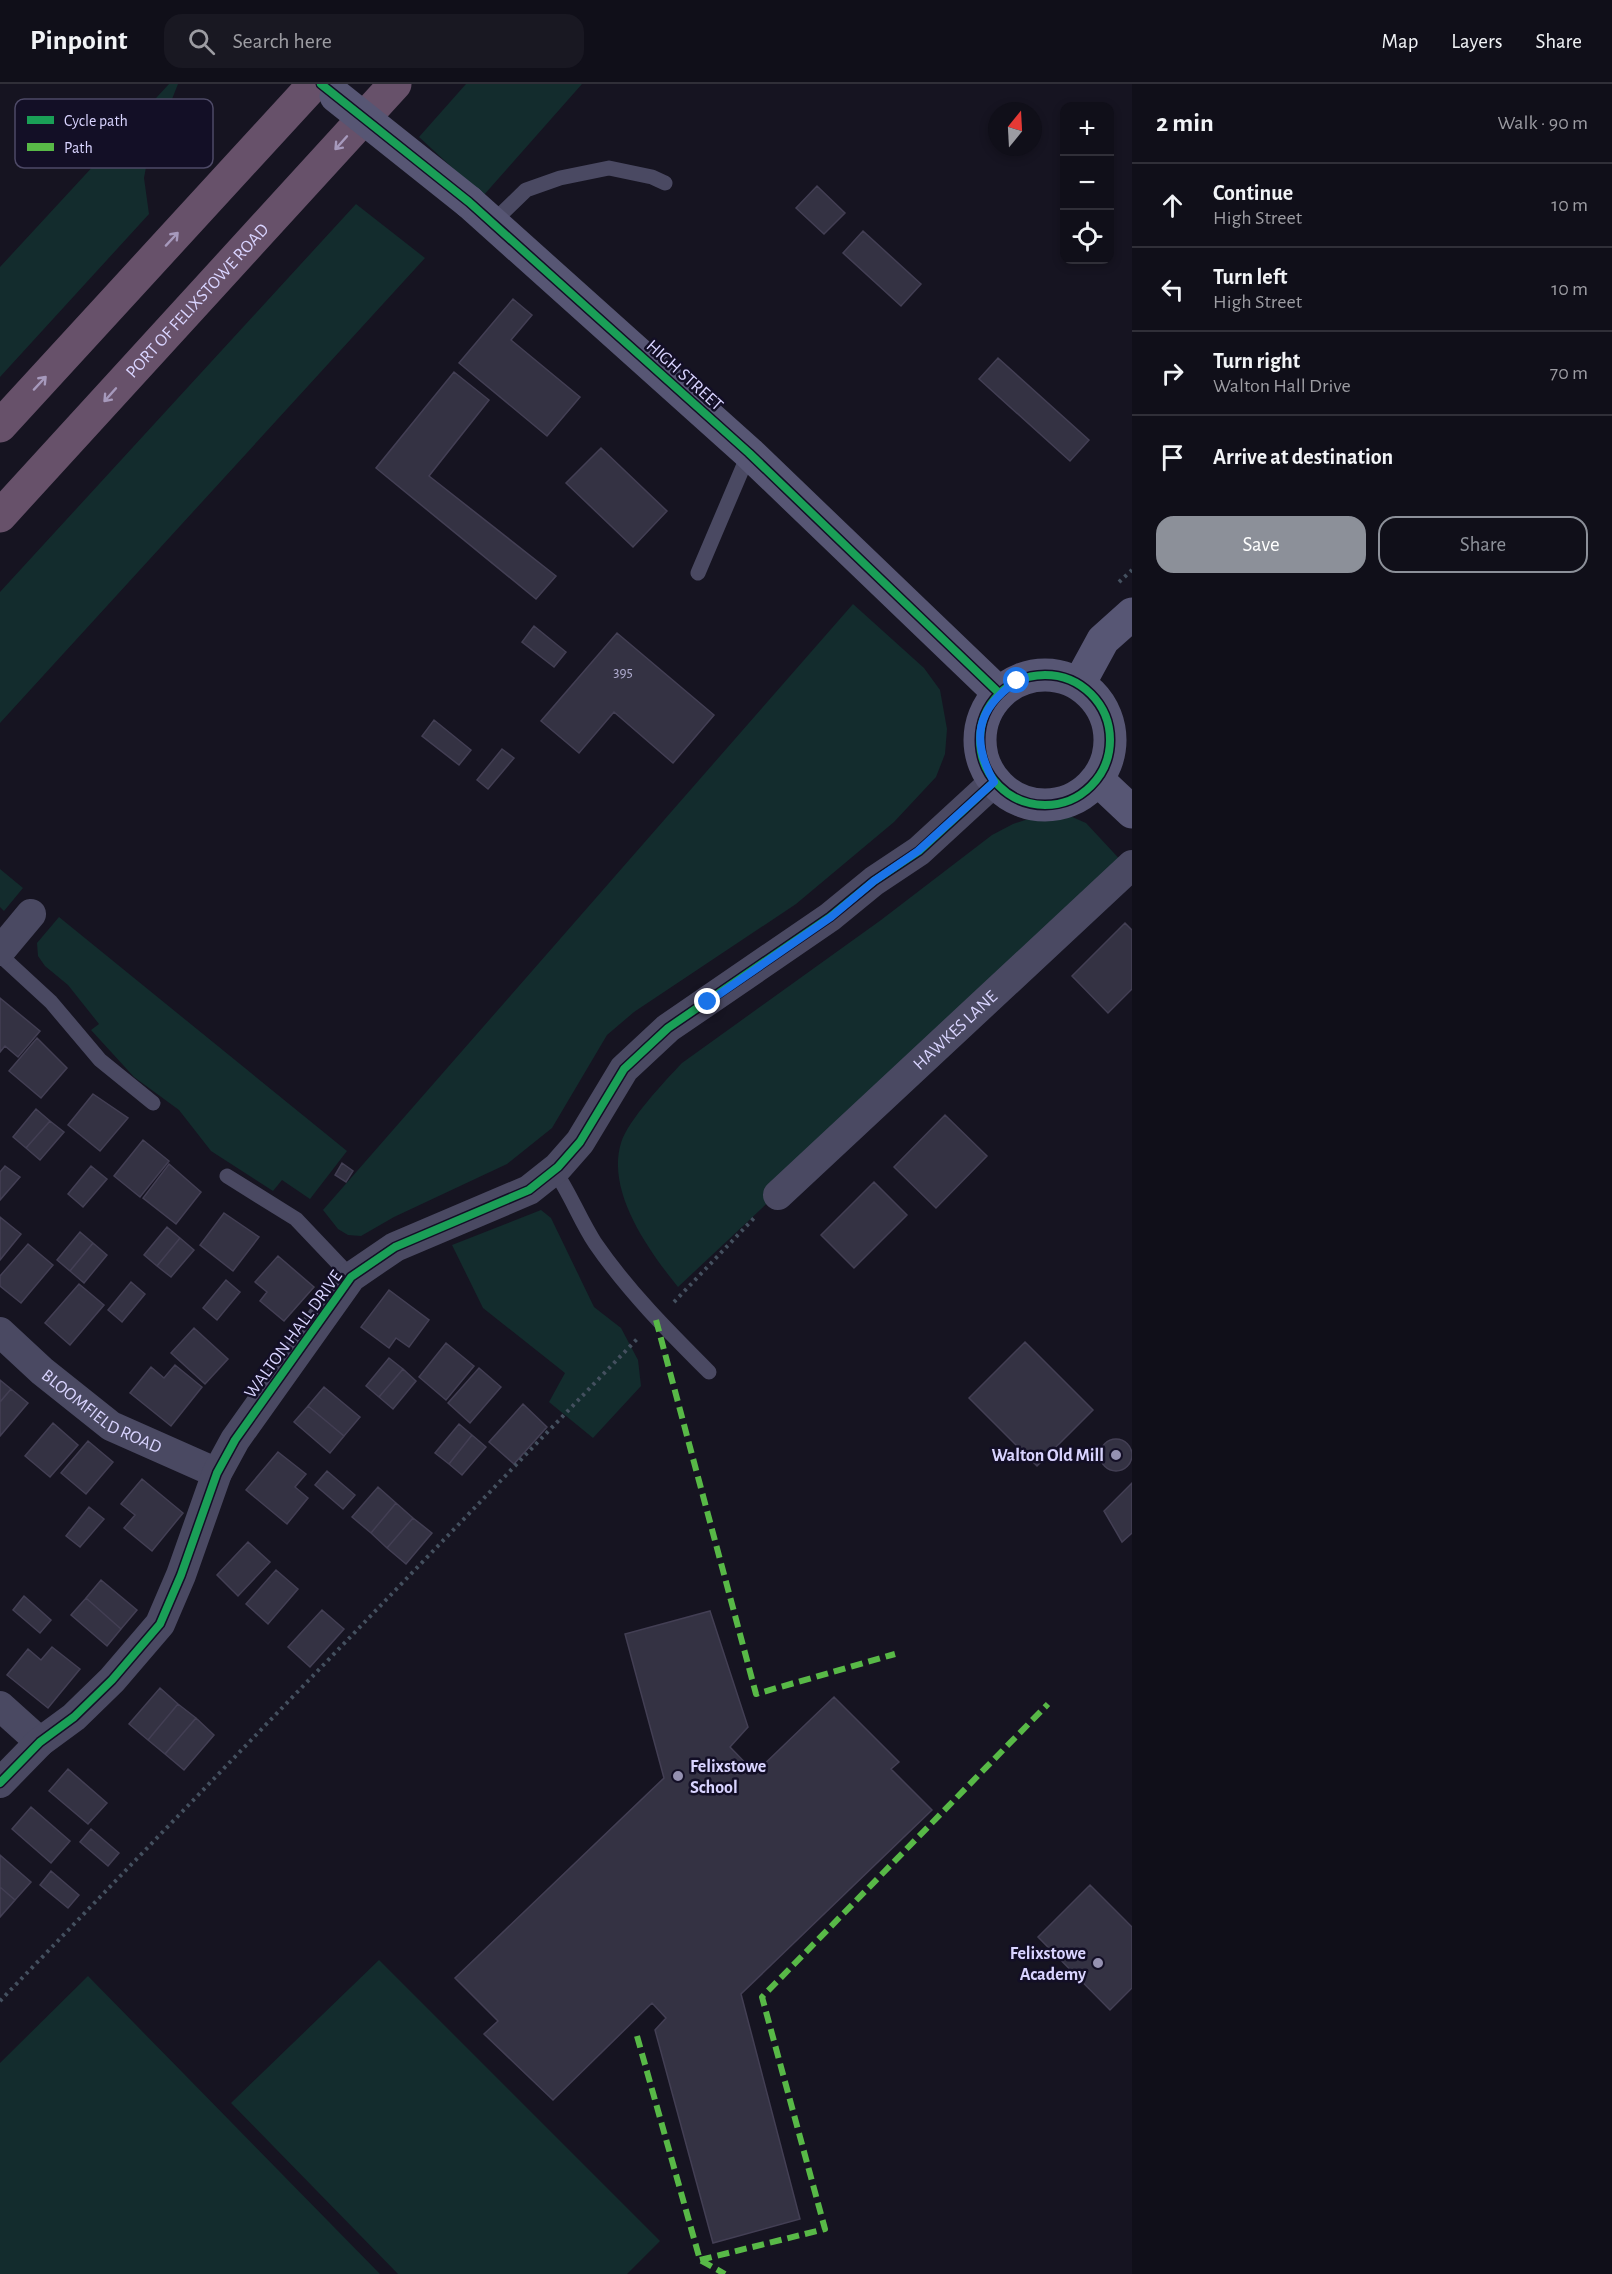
<!DOCTYPE html>
<meta charset="utf-8">
<style>
:root{--surface:#100f19;--page:#191822;--text:#f1f3f6;--muted:#9c9ca2;--line:#302f38;--accent:#8c9099}
body{margin:0;font-family:"Alegreya Sans",sans-serif;background:var(--page);color:var(--text)}
.controls{position:absolute;right:18px;top:18px;display:grid;overflow:hidden;border-radius:12px;box-shadow:0 3px 9px #0003}
.controls button{width:54px;height:54px;display:grid;place-items:center;padding:0;border:0;border-bottom:2px solid var(--line);background:var(--surface);color:var(--text);font:30px sans-serif}
.compass{position:absolute;left:988px;top:18px;width:54px;height:54px;border-radius:50%;background:var(--surface);box-shadow:0 3px 9px #0003;rotate:18deg}
.stop{position:absolute;width:18px;height:18px;margin:-14px;border:4px solid #1a73e8;border-radius:50%;background:#fff}
.stop.end{background:#1a73e8;border-color:#fff;box-shadow:0 2px 6px #0008}
.list{margin:0;padding:0;list-style:none}
h2{display:flex;justify-content:space-between;align-items:center;height:78px;margin:0;padding:0 24px;font-size:26px}
h2 small{font-size:20px;font-weight:400;color:var(--muted)}
.list li{display:grid;grid-template-columns:39px 1fr auto;gap:18px;align-items:center;box-sizing:border-box;height:84px;padding:0 24px;border-top:2px solid var(--line)}
.list b{display:block;font-size:22px;white-space:nowrap}
.list p{margin:0;font-size:20px;white-space:nowrap;color:var(--muted)}
.list em{font-size:20px;font-style:normal;color:var(--muted)}
.actions{display:flex;gap:12px;padding:18px 24px}
.actions a{flex:1;padding:14px 0;border:2px solid var(--accent);border-radius:18px;text-align:center;font-size:21px;color:var(--accent)}
.actions .main{background:var(--accent);color:#fff}
.icon{flex:none;width:33px;height:33px;fill:none;stroke:currentColor;stroke-width:2;stroke-linecap:round;stroke-linejoin:round}
.map{position:relative;flex:none;width:1132px;height:2190px;overflow:hidden}
header{display:flex;align-items:center;gap:36px;box-sizing:border-box;height:84px;padding:0 30px;background:var(--surface);border-bottom:2px solid var(--line)}
header strong{font-size:28px}
nav{display:flex;gap:33px;margin-inline-start:auto;font-size:21px}
.search{width:420px;height:54px;background:var(--page);display:flex;align-items:center;gap:15px;box-sizing:border-box;padding:0 21px;border-radius:18px;color:var(--muted);font-size:22px}
main{display:flex}
aside{flex:1;background:var(--surface)}
.map>svg:first-child{display:block}
.green{fill:#132c2d}
.building{fill:#343243;stroke:#433f54;stroke-width:1.5}
.lines{fill:none;stroke-linecap:round;stroke-linejoin:round}
.path{stroke:#44505f;stroke-width:4;stroke-dasharray:3 4.5;stroke-linecap:butt}
.lane{stroke:#4a4962;stroke-width:15}
.street{stroke:#4a4962;stroke-width:30}
.secondary{stroke:#575674;stroke-width:33}
.highway{stroke:#67516a;stroke-width:33}
.secondary-bridge{stroke:#575674;stroke-width:33}
.quiet{stroke:#58b947;stroke-width:6;stroke-dasharray:12 6;stroke-linecap:butt}
.cycleway-casing{stroke:#130f26;stroke-width:11}
.cycleway{stroke:#1a9f57;stroke-width:8}
.oneway{stroke:#a699bc}
.route{stroke:#1a73e8;stroke-width:8}
.poi-dot{fill:#9591b1;stroke:#130f26;stroke-width:2}
.labels{text-anchor:middle;stroke-width:5;stroke-linejoin:round;paint-order:stroke}
.number-label{font-size:15px;fill:#b0acd0}
.street-label{font-size:18px;fill:#d9d4ff;stroke:#130f26}
.poi-label{font-size:18px;font-weight:bold;fill:#d9d4ff;stroke:#130f26;text-anchor:end}
.key{fill:#130f26;stroke:#4e4a67;stroke-width:1.5}
.key-label{font-size:16px;fill:#d9d4ff}
</style>
<header>
<strong>Pinpoint</strong>
<div class="search"><svg class="icon" aria-label="search" viewBox="0 0 24 24"><circle cx="10" cy="10" r="6"/><path d="M15 15l6 6"/></svg>Search here</div>
<nav><a>Map</a><a>Layers</a><a>Share</a></nav>
</header>
<main>
<div class="map">
<svg width="1132" height="2190" viewBox="0 0 1132 2190">
<rect width="100%" height="100%" fill="#161421"/>
<path class="green" d="M169 0H178L147 78 144 94 149 130 0 293V183Z
M466 0H582L483 112 419 53Z
M356 120 425 174 0 639V508Z
M853 520 924 584 940 606 947 645 945 670 936 693 894 738 796 820 634 928 607 951 552 1044 507 1080 394 1133 361 1152 348 1151 338 1145 323 1126Z
M1056 726 1086 739 1126 782 678 1203C649 1167 606 1108 621 1059 628 1036 665 997 682 979L881 836 992 751 1013 740Z
M0 785 23 804 4 827 0 823Z
M59 833 347 1067 310 1115 282 1096 273 1107 211 1067 179 1026 134 993 91 946 99 940 68 901 45 882 38 872 37 859Z
M541 1126 551 1134 594 1223 621 1244 638 1276 641 1302 593 1354 549 1318 565 1289 483 1224 452 1161Z
M379 1876 660 2157 627 2190H398L231 2019Z
M88 1892 380 2190H0V1979Z"/>
<path class="building" d="M817 102 845 129 824 150 796 124Z
M863 147 921 200 901 222 843 169Z
M513 215 532 231 511 256 580 313 547 352 459 279Z
M998 274 1089 356 1070 377 979 295Z
M454 288 489 316 429 392 556 492 536 515 376 384Z
M601 364 667 427 633 463 566 399Z
M534 542 566 568 554 583 522 558Z
M617 549 714 631 673 679 614 628 579 669 541 637Z
M434 636 471 666 459 681 422 652Z
M502 665 514 674 488 705 477 696Z
M1125 839 1132 846V905L1108 929 1072 892Z
M0 914 40 947 18 973 5 962 0 968Z
M37 954 67 984 41 1014 9 987Z
M93 1010 128 1034 100 1067 68 1041Z
M36 1025 50 1037 26 1064 13 1053Z
M945 1031 987 1072 936 1124 894 1083Z
M50 1037 64 1048 40 1076 26 1064Z
M143 1056 169 1077 140 1113 114 1092Z
M342 1079 353 1087 346 1098 335 1091Z
M169 1080 201 1108 176 1140 143 1114Z
M5 1082 20 1093 0 1116V1088Z
M91 1082 107 1095 83 1123 68 1110Z
M874 1098 907 1131 854 1184 821 1151Z
M224 1129 259 1153 233 1187 200 1161Z
M0 1133 21 1150 0 1176Z
M167 1143 180 1154 157 1182 144 1171Z
M80 1148 93 1159 70 1187 57 1176Z
M180 1154 194 1166 171 1193 157 1182Z
M93 1159 107 1171 84 1199 70 1187Z
M28 1160 53 1181 21 1219 0 1202V1192Z
M278 1172 314 1203 284 1237 260 1217 267 1208 255 1198Z
M226 1196 240 1208 217 1236 203 1224Z
M131 1198 145 1210 122 1238 108 1226Z
M79 1200 104 1221 70 1261 45 1239Z
M389 1206 429 1236 409 1263 396 1254 389 1264 361 1243Z
M194 1244 228 1275 205 1300 171 1269Z
M1025 1258 1093 1326 1037 1382 969 1314Z
M446 1259 474 1282 446 1316 419 1293Z
M389 1274 403 1285 379 1313 366 1302Z
M175 1281 202 1303 171 1342 130 1309 151 1283 164 1294Z
M479 1284 501 1303 470 1339 448 1319Z
M403 1285 416 1297 393 1325 379 1313Z
M0 1296 11 1305 0 1318Z
M324 1303 360 1333 344 1352 308 1322Z
M11 1305 28 1319 0 1352V1318Z
M523 1320 547 1343 514 1380 489 1358Z
M308 1322 344 1352 330 1369 294 1338Z
M53 1339 78 1361 50 1393 25 1372Z
M459 1340 472 1351 449 1380 435 1369Z
M472 1351 486 1363 462 1391 449 1380Z
M1100 1371a16 16 0 1 1 32 0a16 16 0 1 1-32 0Z
M88 1357 113 1378 86 1410 61 1389Z
M278 1368 306 1390 295 1403 308 1414 287 1440 246 1406Z
M327 1387 355 1411 343 1425 315 1401Z
M142 1395 183 1429 152 1467 124 1444 135 1431 121 1420Z
M1132 1399V1449L1122 1458 1104 1427Z
M378 1403 396 1419 371 1449 352 1433Z
M396 1419 413 1434 387 1464 371 1449Z
M89 1423 104 1435 80 1463 66 1452Z
M413 1434 432 1449 406 1480 387 1464Z
M248 1458 270 1478 238 1512 217 1491Z
M276 1486 298 1505 268 1540 246 1520Z
M101 1496 137 1526 121 1545 86 1514Z
M24 1512 51 1536 40 1549 13 1526Z
M86 1514 121 1545 107 1562 71 1531Z
M322 1526 344 1545 310 1583 288 1563Z
M710 1527 748 1643 730 1663 755 1689 834 1613 899 1678 891 1685 932 1726 741 1910 800 2135 713 2159 655 1946 666 1934 652 1919 553 2016 484 1950 498 1937 455 1894 664 1694 625 1550Z
M52 1563 80 1585 48 1624 7 1591 28 1565 41 1576Z
M160 1604 178 1620 148 1656 129 1640Z
M178 1620 196 1634 165 1670 148 1656Z
M196 1634 214 1651 184 1686 165 1670Z
M68 1685 107 1719 88 1740 49 1707Z
M31 1723 70 1757 51 1779 12 1745Z
M91 1745 119 1769 108 1782 80 1758Z
M0 1771 31 1798 15 1816 0 1803Z
M51 1787 79 1811 68 1824 40 1801Z
M1090 1801 1132 1843V1904L1110 1926 1038 1853Z
M0 1803 15 1816 0 1833Z"/>
<g class="lines">
<path class="path" d="M1119 498 1132 486
M674 1218 756 1132
M0 1917 639 1253"/>
<path class="lane" d="M492 139 526 106 560 94 609 84 652 93 665 99
M698 489 749 369
M0 871 51 918 100 976 153 1019
M554 1086C570 1109 580 1136 595 1159 628 1207 668 1247 709 1288
M227 1092 296 1135 351 1193"/>
<g class="street">
<path d="M0 867 31 830"/>
<path id="s1" d="M778 1111 1132 781"/>
<path id="s2" d="M0 1248 42 1287 111 1342 217 1389"/>
<path d="M0 1622 40 1658"/>
<path d="M0 1699 40 1658 74 1633 112 1596 160 1540 181 1491 217 1389 235 1356 351 1193 395 1163 529 1106 558 1083 580 1058 624 985 668 944 830 833 874 797 919 767 994 698"/>
</g>
<path class="secondary" d="M469 118 749 369 999 609
M980 656a65 65 0 1 1 130 0a65 65 0 1 1-130 0Z
M1079 600 1103 556 1132 530
M1097 695 1132 728"/>
<g class="highway">
<path d="M0 342 314 0"/>
<path id="s3" d="M0 432 395 0"/>
</g>
<path class="secondary-bridge" d="M336 12 469 118"/>
<path class="quiet" d="M656 1236 756 1610 895 1570
M637 1952 700 2176 725 2190
M700 2176 825 2145 762 1913 1048 1620"/>
<g class="cycleway-casing">
<path id="cycleway" d="M321 0 469 118 749 369 999 609
M980 656a65 65 0 1 1 130 0a65 65 0 1 1-130 0Z
M0 1699 40 1658 74 1633 112 1596 160 1540 181 1491 217 1389 235 1356 351 1193 395 1163 529 1106 558 1083 580 1058 624 985 668 944 830 833 874 797 919 767 994 698"/>
</g>
<use href="#cycleway" class="cycleway"/>
</g>
<defs><path id="oneway-shaft" d="M-6 0H5M1.5-3L5.5 0L1.5 3" fill="none" stroke-width="1.6" stroke-linecap="round" stroke-linejoin="round" transform="scale(1.5)"/></defs>
<g class="oneway">
<use href="#oneway-shaft" transform="translate(341 59) rotate(132)"/>
<use href="#oneway-shaft" transform="translate(172 155) rotate(-47)"/>
<use href="#oneway-shaft" transform="translate(40 299) rotate(-47)"/>
<use href="#oneway-shaft" transform="translate(110 311) rotate(132)"/>
</g>
<g class="lines">
<path class="route" d="M708 918 831 833 874 797 918 767 994 698C970 655 977 624 1017 597"/>
</g>
<g class="poi-dot">
<circle cx="1116" cy="1371" r="6"/>
<circle cx="678" cy="1692" r="6"/>
<circle cx="1098" cy="1879" r="6"/>
</g>
<g class="labels">
<g class="number-label">
<text x="623" y="593">395</text>
</g>
<g class="street-label">
<text dy="6" stroke="none"><textPath href="#s3" startOffset="292">PORT OF FELIXSTOWE ROAD</textPath></text>
<text transform="translate(685 291) rotate(42)" y="6">HIGH STREET</text>
<text dy="6" stroke="none"><textPath href="#s1" startOffset="242">HAWKES LANE</textPath></text>
<text transform="translate(293 1250) rotate(-54)" y="6">WALTON HALL DRIVE</text>
<text dy="6" stroke="none"><textPath href="#s2" startOffset="130">BLOOMFIELD ROAD</textPath></text>
</g>
<g class="poi-label">
<text x="1104" y="1377">Walton Old Mill</text>
<text x="690" y="1688" text-anchor="start">Felixstowe<tspan x="690" dy="21">School</tspan></text>
<text x="1086" y="1875">Felixstowe<tspan x="1086" dy="21">Academy</tspan></text>
</g>
</g>
<rect x="15" y="15" width="198" height="69" rx="9" class="key"/>
<rect x="27" y="32" width="27" height="8" fill="#1a9f57"/>
<rect x="27" y="59" width="27" height="8" fill="#58b947"/>
<g class="key-label">
<text x="64" y="42">Cycle path</text>
<text x="64" y="69">Path</text>
</g>
</svg>
<div class="controls">
<button>+</button>
<button>−</button>
<button><svg class="icon" aria-label="locate" viewBox="0 0 24 24"><circle cx="12" cy="12" r="6"/><path d="M12 2v4M12 18v4M2 12h4M18 12h4"/></svg></button>
</div>
<svg class="compass" viewBox="-18 -18 36 36"><path d="M0-13l5 13h-10z" fill="#e53935"/><path d="M0 13l5-13h-10z" fill="#9c9ca2"/></svg>
<div class="stop" style="left:1017px;top:597px"></div>
<div class="stop end" style="left:708px;top:918px"></div>
</div>
<aside>
<h2>2 min<small>Walk · 90 m</small></h2>
<ul class="list">
<li><svg class="icon" aria-label="ahead" viewBox="0 0 24 24"><path d="M12 20V5M6 11l6-6 6 6"/></svg><div><b>Continue</b><p>High Street</p></div><em>10 m</em></li>
<li><svg class="icon" aria-label="left" viewBox="0 0 24 24"><path d="M17 20v-9H6M10 6l-5 5 5 5"/></svg><div><b>Turn left</b><p>High Street</p></div><em>10 m</em></li>
<li><svg class="icon" aria-label="right" viewBox="0 0 24 24"><path d="M7 20v-9h11M14 6l5 5-5 5"/></svg><div><b>Turn right</b><p>Walton Hall Drive</p></div><em>70 m</em></li>
<li><svg class="icon" aria-label="arrive" viewBox="0 0 24 24"><path d="M6 21V4h12l-3 4 3 4H6"/></svg><div><b>Arrive at destination</b></div></li>
</ul>
<div class="actions"><a class="main">Save</a><a>Share</a></div>
</aside>
</main>
